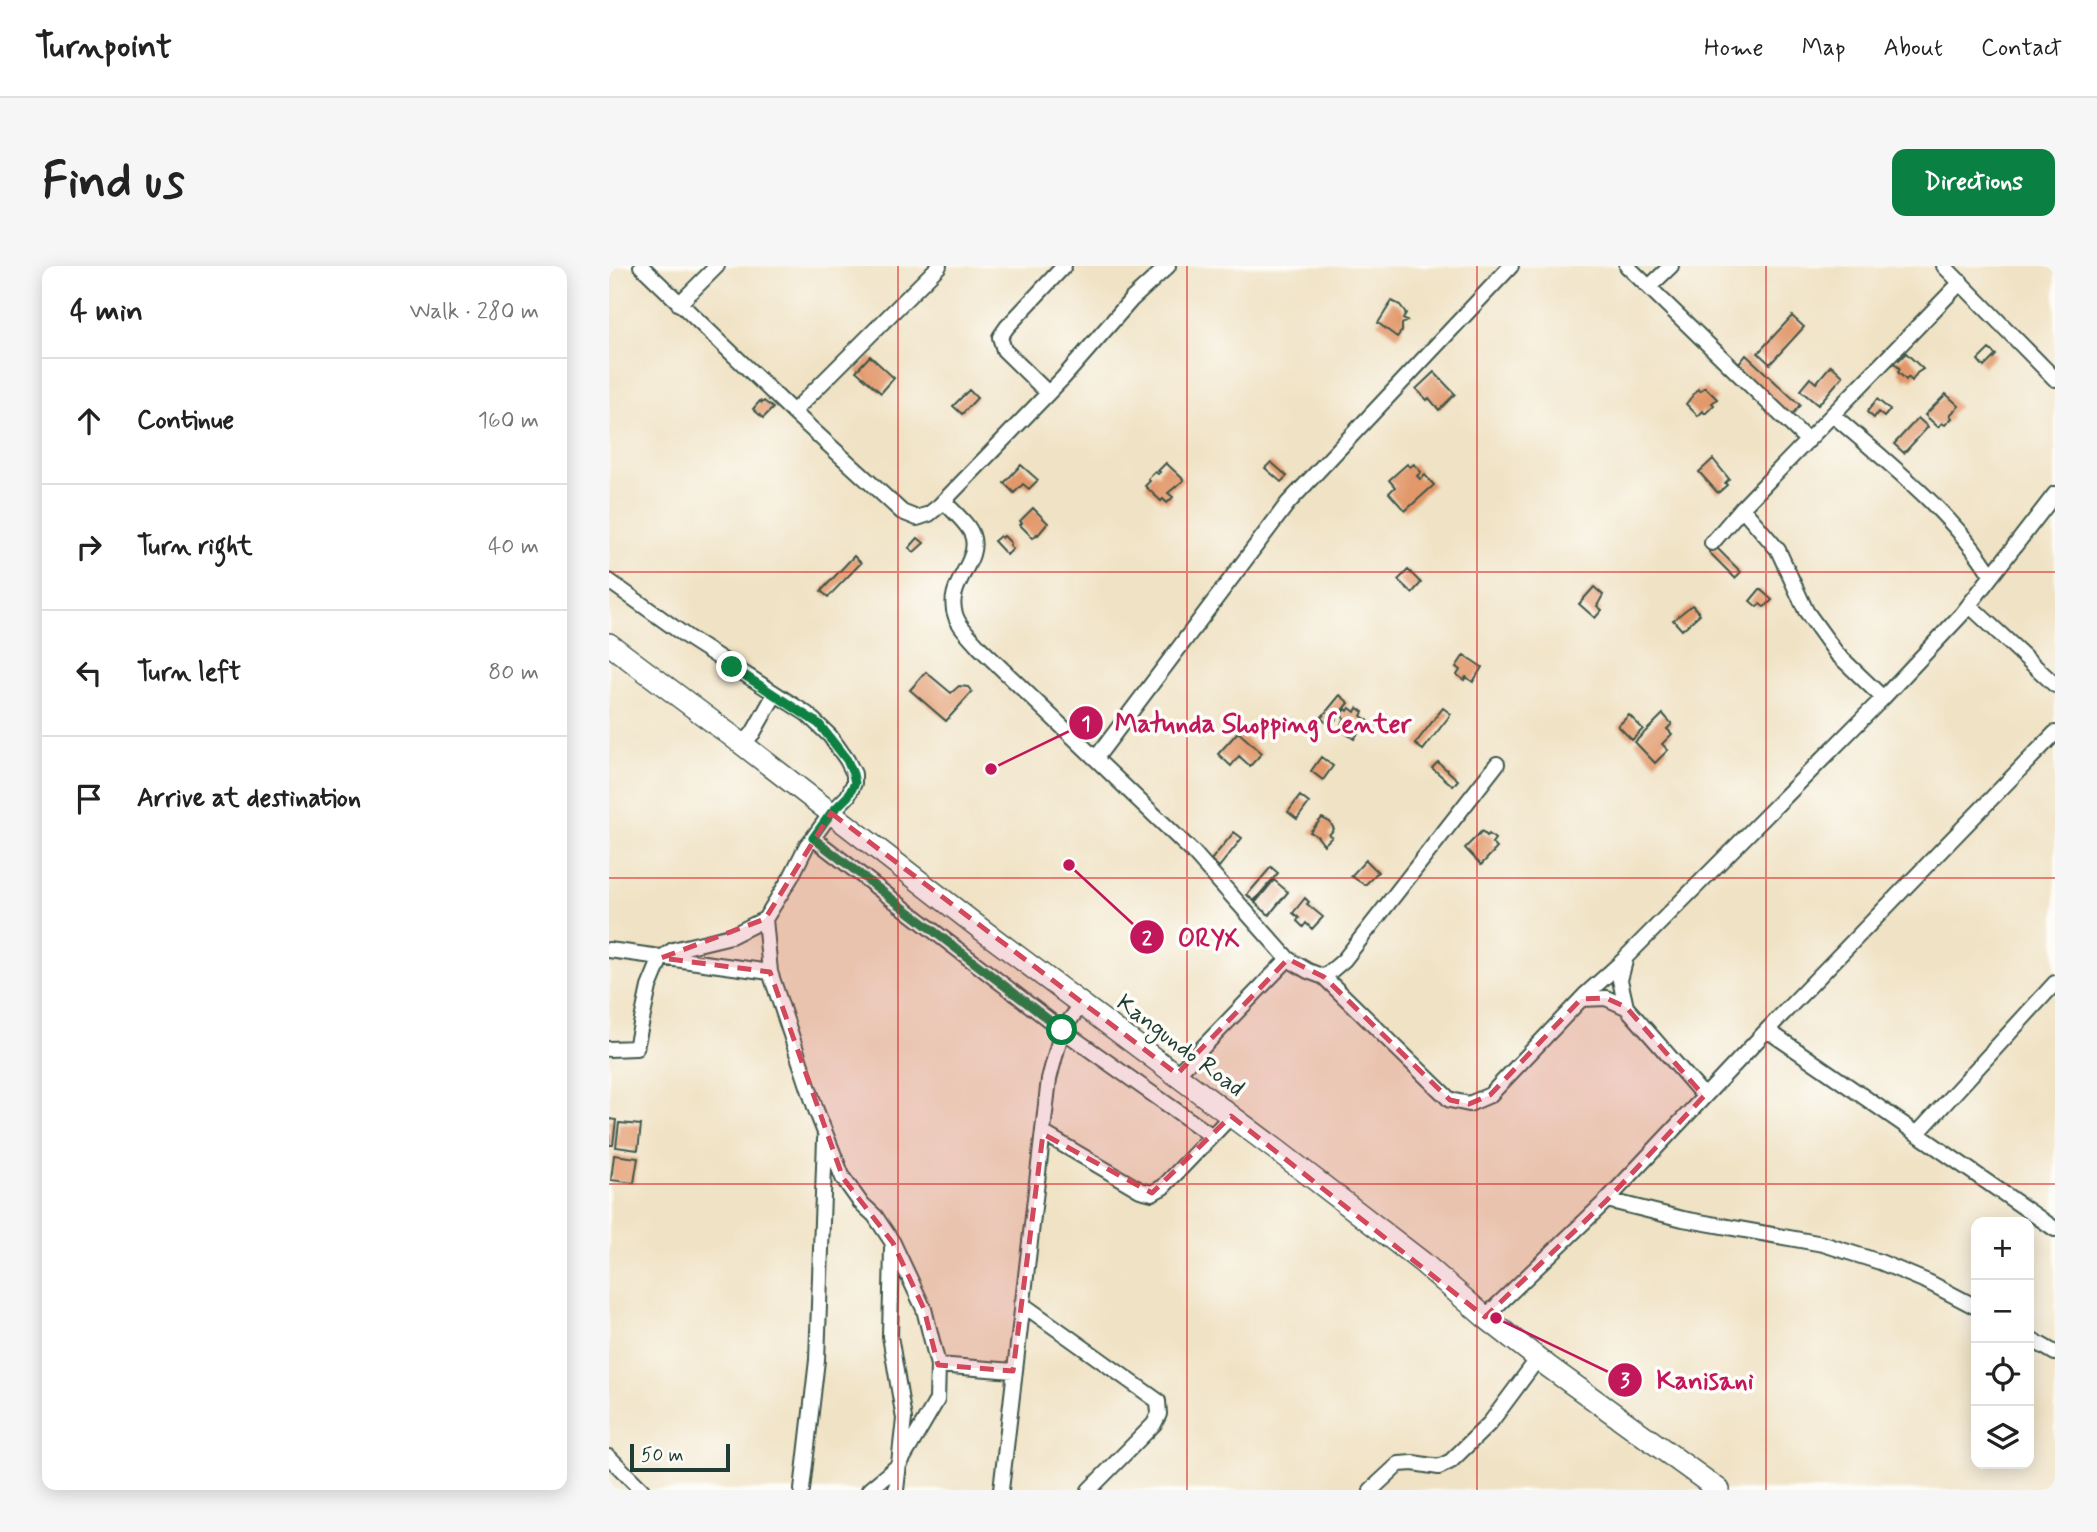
<!DOCTYPE html>
<meta charset="utf-8">
<style>
:root{--surface:#fff;--page:#f6f6f6;--text:#222;--muted:#767676;--line:#e0e0e0;--accent:#0b8043}
body{margin:0;font-family:Mynerve,sans-serif;background:var(--page);color:var(--text)}
.controls{position:absolute;right:21px;bottom:21px;display:grid;overflow:hidden;border-radius:14px;box-shadow:0 4px 18px #0003}
.controls button{width:63px;height:63px;display:grid;place-items:center;padding:0;border:0;border-bottom:2px solid var(--line);background:var(--surface);color:var(--text);font:35px sans-serif}
.scale{position:absolute;left:21px;bottom:18px;width:100px;box-sizing:border-box;padding-left:7px;border:4px solid #1f3d34;border-top:0;font-size:19px;line-height:24px;white-space:nowrap;color:#1f3d34;-webkit-text-stroke:5px #fdfcf7;paint-order:stroke}
.stop{position:absolute;width:21px;height:21px;margin:-16px;border:5px solid #0b8043;border-radius:50%;background:#fff}
.stop.end{background:#0b8043;border-color:#fff;box-shadow:0 2px 7px #0008}
.list{margin:0;padding:0;list-style:none}
h2{display:flex;justify-content:space-between;align-items:center;height:91px;margin:0;padding:0 28px;font-size:30px}
h2 small{font-size:23px;font-weight:400;color:var(--muted)}
.list li{display:grid;grid-template-columns:46px 1fr auto;gap:21px;align-items:center;box-sizing:border-box;height:126px;padding:0 28px;border-top:2px solid var(--line)}
.list b{display:block;font-size:26px;white-space:nowrap}
.list em{font-size:23px;font-style:normal;color:var(--muted)}
.icon{flex:none;width:38px;height:38px;fill:none;stroke:currentColor;stroke-width:2;stroke-linecap:round;stroke-linejoin:round}
.map{position:relative;flex:none;width:1446px;height:1224px;overflow:hidden;border-radius:14px}
header{display:flex;align-items:center;gap:42px;box-sizing:border-box;height:98px;padding:0 35px;background:var(--surface);border-bottom:2px solid var(--line)}
header strong{font-size:33px}
nav{display:flex;gap:38px;margin-inline-start:auto;font-size:24px}
.intro{display:flex;align-items:center;justify-content:space-between;box-sizing:border-box;height:168px;padding:0 42px}
h1{margin:0;font-size:49px}
.button{padding:18px 32px;border-radius:14px;background:var(--accent);color:#fff;font-size:24px;font-weight:700}
main{display:flex;gap:42px;padding:0 42px}
aside{flex:1;background:var(--surface);border-radius:14px;box-shadow:0 4px 18px #0003}
.map>svg:first-child{display:block}
.building{fill:#e2986b}
.lines{fill:none;stroke-linecap:round;stroke-linejoin:round}
.minor-casing{stroke:#3e564a;stroke-width:18}
.highway-casing{stroke:#3e564a;stroke-width:24}
.minor{stroke:#fff;stroke-width:14}
.highway{stroke:#fff;stroke-width:21}
.route{stroke:#0b8043;stroke-width:9}
.marked{fill:#d1495b;fill-opacity:0.2;stroke:#d1495b;stroke-width:5;stroke-dasharray:14 9;stroke-linejoin:round}
.grid{fill:none;stroke:#d62828;stroke-width:2;stroke-opacity:0.55}
.labels{text-anchor:middle;stroke-width:7;stroke-linejoin:round;paint-order:stroke}
.street-label{font-size:24px;fill:#1f3d34;stroke:#fdfcf7}
.leader{fill:none;stroke:#c2185b;stroke-width:2.5}
.callout-dot{fill:#c2185b;stroke:#fdfcf7;stroke-width:2.5}
.mark-label{font-size:21px;text-anchor:middle;font-weight:bold;fill:#fff}
.callout-label{font-size:26px;text-anchor:middle;font-weight:bold;fill:#c2185b;stroke:#fdfcf7;stroke-width:7;stroke-linejoin:round;paint-order:stroke}
</style>
<header>
<strong>Turnpoint</strong>
<nav><a>Home</a><a>Map</a><a>About</a><a>Contact</a></nav>
</header>
<div class="intro"><h1>Find us</h1><a class="button">Directions</a></div>
<main>
<aside>
<h2>4 min<small>Walk · 280 m</small></h2>
<ul class="list">
<li><svg class="icon" aria-label="ahead" viewBox="0 0 24 24"><path d="M12 20V5M6 11l6-6 6 6"/></svg><div><b>Continue</b></div><em>160 m</em></li>
<li><svg class="icon" aria-label="right" viewBox="0 0 24 24"><path d="M7 20v-9h11M14 6l5 5-5 5"/></svg><div><b>Turn right</b></div><em>40 m</em></li>
<li><svg class="icon" aria-label="left" viewBox="0 0 24 24"><path d="M17 20v-9H6M10 6l-5 5 5 5"/></svg><div><b>Turn left</b></div><em>80 m</em></li>
<li><svg class="icon" aria-label="arrive" viewBox="0 0 24 24"><path d="M6 21V4h12l-3 4 3 4H6"/></svg><div><b>Arrive at destination</b></div></li>
</ul>
</aside>
<div class="map">
<svg width="1446" height="1224" viewBox="0 0 1446 1224">
<rect width="100%" height="100%" fill="#fdfcf7"/>
<filter id="ink" filterUnits="userSpaceOnUse"><feTurbulence type="fractalNoise" baseFrequency=".0143" numOctaves="2"/><feDisplacementMap in="SourceGraphic" scale="14" xChannelSelector="R" yChannelSelector="G"/><feConvolveMatrix kernelMatrix="1 2 1 2 8 2 1 2 1" color-interpolation-filters="sRGB"/></filter>
<filter id="wash" filterUnits="userSpaceOnUse"><feTurbulence type="fractalNoise" baseFrequency=".00686" numOctaves="4" result="noise"/><feDisplacementMap in="SourceGraphic" scale="28" xChannelSelector="R" yChannelSelector="G"/><feGaussianBlur stdDeviation="1.57" result="paint"/><feColorMatrix in="noise" values="0 0 0 0 0 0 0 0 0 0 0 0 0 0 0 0 0 1.4 0 .05"/><feComposite in="paint" operator="in"/></filter>
<g filter="url(#wash)">
<rect width="100%" height="100%" fill="#f0e2c4"/>
<g id="blocks">
<path class="building" d="M783 35 791 39 797 47 794 53 798 55 793 58V65L788 71 769 57Z
M1183 50 1195 61 1161 98 1149 87Z
M1380 83 1387 89 1375 101 1369 94Z
M1297 87 1314 103 1308 107 1303 115 1299 111 1297 114 1289 106 1291 103 1284 96 1288 92 1290 94Z
M1137 89 1191 139 1180 152 1127 102Z
M261 90 285 112 272 127 247 105Z
M1222 99 1234 110 1209 139 1191 124 1201 112 1207 117Z
M825 106 846 128 830 144 820 132 818 134 807 123Z
M1096 121 1108 133 1103 137 1105 139 1096 148 1094 145 1089 150 1077 138 1089 123 1091 125Z
M360 124 368 132 353 148 344 140Z
M1337 128 1350 140 1341 149 1343 152 1336 159 1333 157 1329 161 1316 149Z
M1268 133 1281 144 1275 151 1269 146 1265 152 1258 146Z
M151 135 153 137 155 135 164 142 154 152 144 143Z
M1309 152 1319 161 1295 187 1285 178Z
M1104 193 1120 213 1116 217 1118 219 1109 227 1090 206Z
M662 196 678 210 672 216 656 202Z
M557 197 575 214 559 227 564 231 558 237 554 233 552 235 536 220 541 215 539 213 546 206 549 208 551 206 549 205Z
M798 198 801 201 805 198 812 206 808 210 811 213 816 209 825 219 796 245 780 227 786 221 780 214Z
M412 199 429 214 420 223 414 218 405 227 395 217Z
M424 242 439 257 429 269 428 268 424 272 411 259 413 257 411 255Z
M391 270 393 272 395 270 402 277 401 279 404 283 398 289 385 275Z
M309 272 315 277 305 286 300 282Z
M1106 280 1132 306 1126 312 1100 286Z
M245 290 252 297 219 331 212 325Z
M799 304 812 317 803 327 789 314Z
M985 321 994 329 988 340 993 344 986 352 970 338Z
M1151 323 1163 334 1158 339 1155 341 1151 338 1148 341 1141 335Z
M1083 339 1091 348 1073 364 1064 354Z
M855 389 873 401 864 416 857 411 855 414 848 409 851 404 847 401Z
M317 406 342 427 350 420 359 421 363 426 337 455 301 424Z
M731 429 740 437 721 460 712 452Z
M741 442 746 446 748 442 754 446 752 450 766 459 759 468 752 463 745 473 735 466 737 463 732 459 736 453 732 449 737 443 739 445Z
M834 442 842 448 814 484 806 478Z
M1054 448 1063 458 1058 463 1063 468 1053 478 1059 484 1046 497 1026 476Z
M1020 449 1034 463 1023 474 1009 460Z
M629 466 653 487 641 500 630 490 622 500 609 488Z
M712 491 724 500 714 514 702 505Z
M829 496 849 514 844 520 823 502Z
M691 530 700 537 688 553 679 546Z
M713 552 721 556 725 563 720 569 723 571 715 579 708 570 701 566Z
M873 565 878 570 880 568 886 573 883 577 888 582 872 599 856 582Z
M625 566 633 572 610 601 602 594Z
M757 594 769 606 756 619 742 610Z
M662 601 669 607 645 635 638 629Z
M665 614 679 626 660 649 646 637Z
M696 632 700 636 698 638 714 651 703 663 697 657 694 661 688 655 690 652 684 647Z
M0 853 7 854 4 879H0Z
M10 857 32 859 29 884 7 881Z
M5 889 29 892 25 917 2 914Z"/>
</g>
</g>
<g filter="url(#ink)">
<use href="#blocks" fill-opacity="0" stroke="#3e564a" stroke-width="2"/>
<g class="lines">
<g class="minor-casing">
<path id="minor" d="M32 0 184 146 293 246 308 252 320 248 330 240 454 112 523 33 559 0
M1018 0 1199 175
M1335 0 1446 113
M1040 21 1062 0
M70 38 108 0
M439 127 395 84 391 71 398 61 455 0
M184 146 330 0
M1224 149C1278 196 1346 249 1382 309
M335 235C343 245 359 257 363 269 373 296 334 319 347 351 351 362 363 372 370 381L584 586 679 693 699 705 715 711 735 694 888 498
M1133 242 1169 284 1197 345 1228 388 1274 432
M1103 277 1133 242 1352 16
M0 315 81 373 198 448 221 470 238 494 245 508V517L239 530 222 547 204 572
M1360 339 1446 419
M134 478 144 467 166 428
M487 492 679 237 902 0
M156 653 161 706 207 844 234 912 251 936 266 950 284 977 315 1043 329 1099 404 1105
M0 684 161 706
M715 711 841 834 860 838 881 829 976 729 1017 692
M972 733 997 732 1017 741
M1158 764 1446 963
M0 783 27 782 40 721 52 692 64 684 122 670 156 653 182 611 198 579 204 572 453 764 474 737
M568 808 679 693
M1095 830 1017 741 1011 714 1017 691 1274 432 1353 348 1446 228
M434 867 531 924 543 927 554 921 622 850
M1308 868 1446 717
M998 934 1074 953 1214 978 1271 996 1319 1016 1367 1041
M283 982 281 1070 295 1153 287 1224
M413 1038 549 1135 550 1148 545 1158 480 1224
M876 1051 998 934 1158 764 1446 467
M1420 1072 1446 1087
M0 1191 33 1224
M193 1224 208 1094 216 873
M260 1224 290 1199 328 1134 329 1099
M392 1224 440 813 453 764 603 870
M762 1224 790 1198 804 1197 830 1201 842 1195 881 1157 930 1091"/>
</g>
<g class="highway-casing">
<path id="highway" d="M0 378 124 471 372 663 669 885 813 996 876 1051 940 1101 1110 1224"/>
</g>
<use href="#minor" class="minor"/>
<use href="#highway" class="highway"/>
</g>
</g>
<g class="lines" filter="url(#ink)">
<path class="route" d="M123 401 210 458 238 494 244 508 246 517 239 530 222 547 204 572 453 764"/>
</g>
<path class="marked" d="M222 547 568 808 679 693 715 711 841 834 860 838 881 829 972 733 997 732 1017 741 1095 830 998 934 876 1051 622 850 543 927 434 868 404 1105 329 1099 315 1043 284 977 234 912 161 706 52 692 156 653Z"/>
<path class="grid" d="M289 0V1224M578 0V1224M868 0V1224M1157 0V1224M0 306H1446M0 612H1446M0 918H1446"/>
<g class="labels">
<g class="street-label">
<text transform="translate(572 779) rotate(37)" y="8">Kangundo Road</text>
</g>
</g>
<path class="leader" d="M382 503L477 457M460 599L538 671M887 1052L1016 1114"/>
<g class="callout-dot">
<circle cx="382" cy="503" r="7"/>
<circle cx="460" cy="599" r="7"/>
<circle cx="887" cy="1052" r="7"/>
<circle cx="477" cy="457" r="18"/>
<circle cx="538" cy="671" r="18"/>
<circle cx="1016" cy="1114" r="18"/>
</g>
<g class="mark-label">
<text x="477" y="464">1</text>
<text x="538" y="679">2</text>
<text x="1016" y="1121">3</text>
</g>
<g class="callout-label">
<text x="654" y="466">Matunda Shopping Center</text>
<text x="600" y="681">ORYX</text>
<text x="1096" y="1123">Kanisani</text>
</g>
</svg>
<div class="controls">
<button>+</button>
<button>−</button>
<button><svg class="icon" aria-label="locate" viewBox="0 0 24 24"><circle cx="12" cy="12" r="6"/><path d="M12 2v4M12 18v4M2 12h4M18 12h4"/></svg></button>
<button><svg class="icon" aria-label="layers" viewBox="0 0 24 24"><path d="M12 4l9 5-9 5-9-5zM3 14l9 5 9-5"/></svg></button>
</div>
<div class="scale">50 m</div>
<div class="stop" style="left:453px;top:764px"></div>
<div class="stop end" style="left:123px;top:401px"></div>
</div>
</main>
